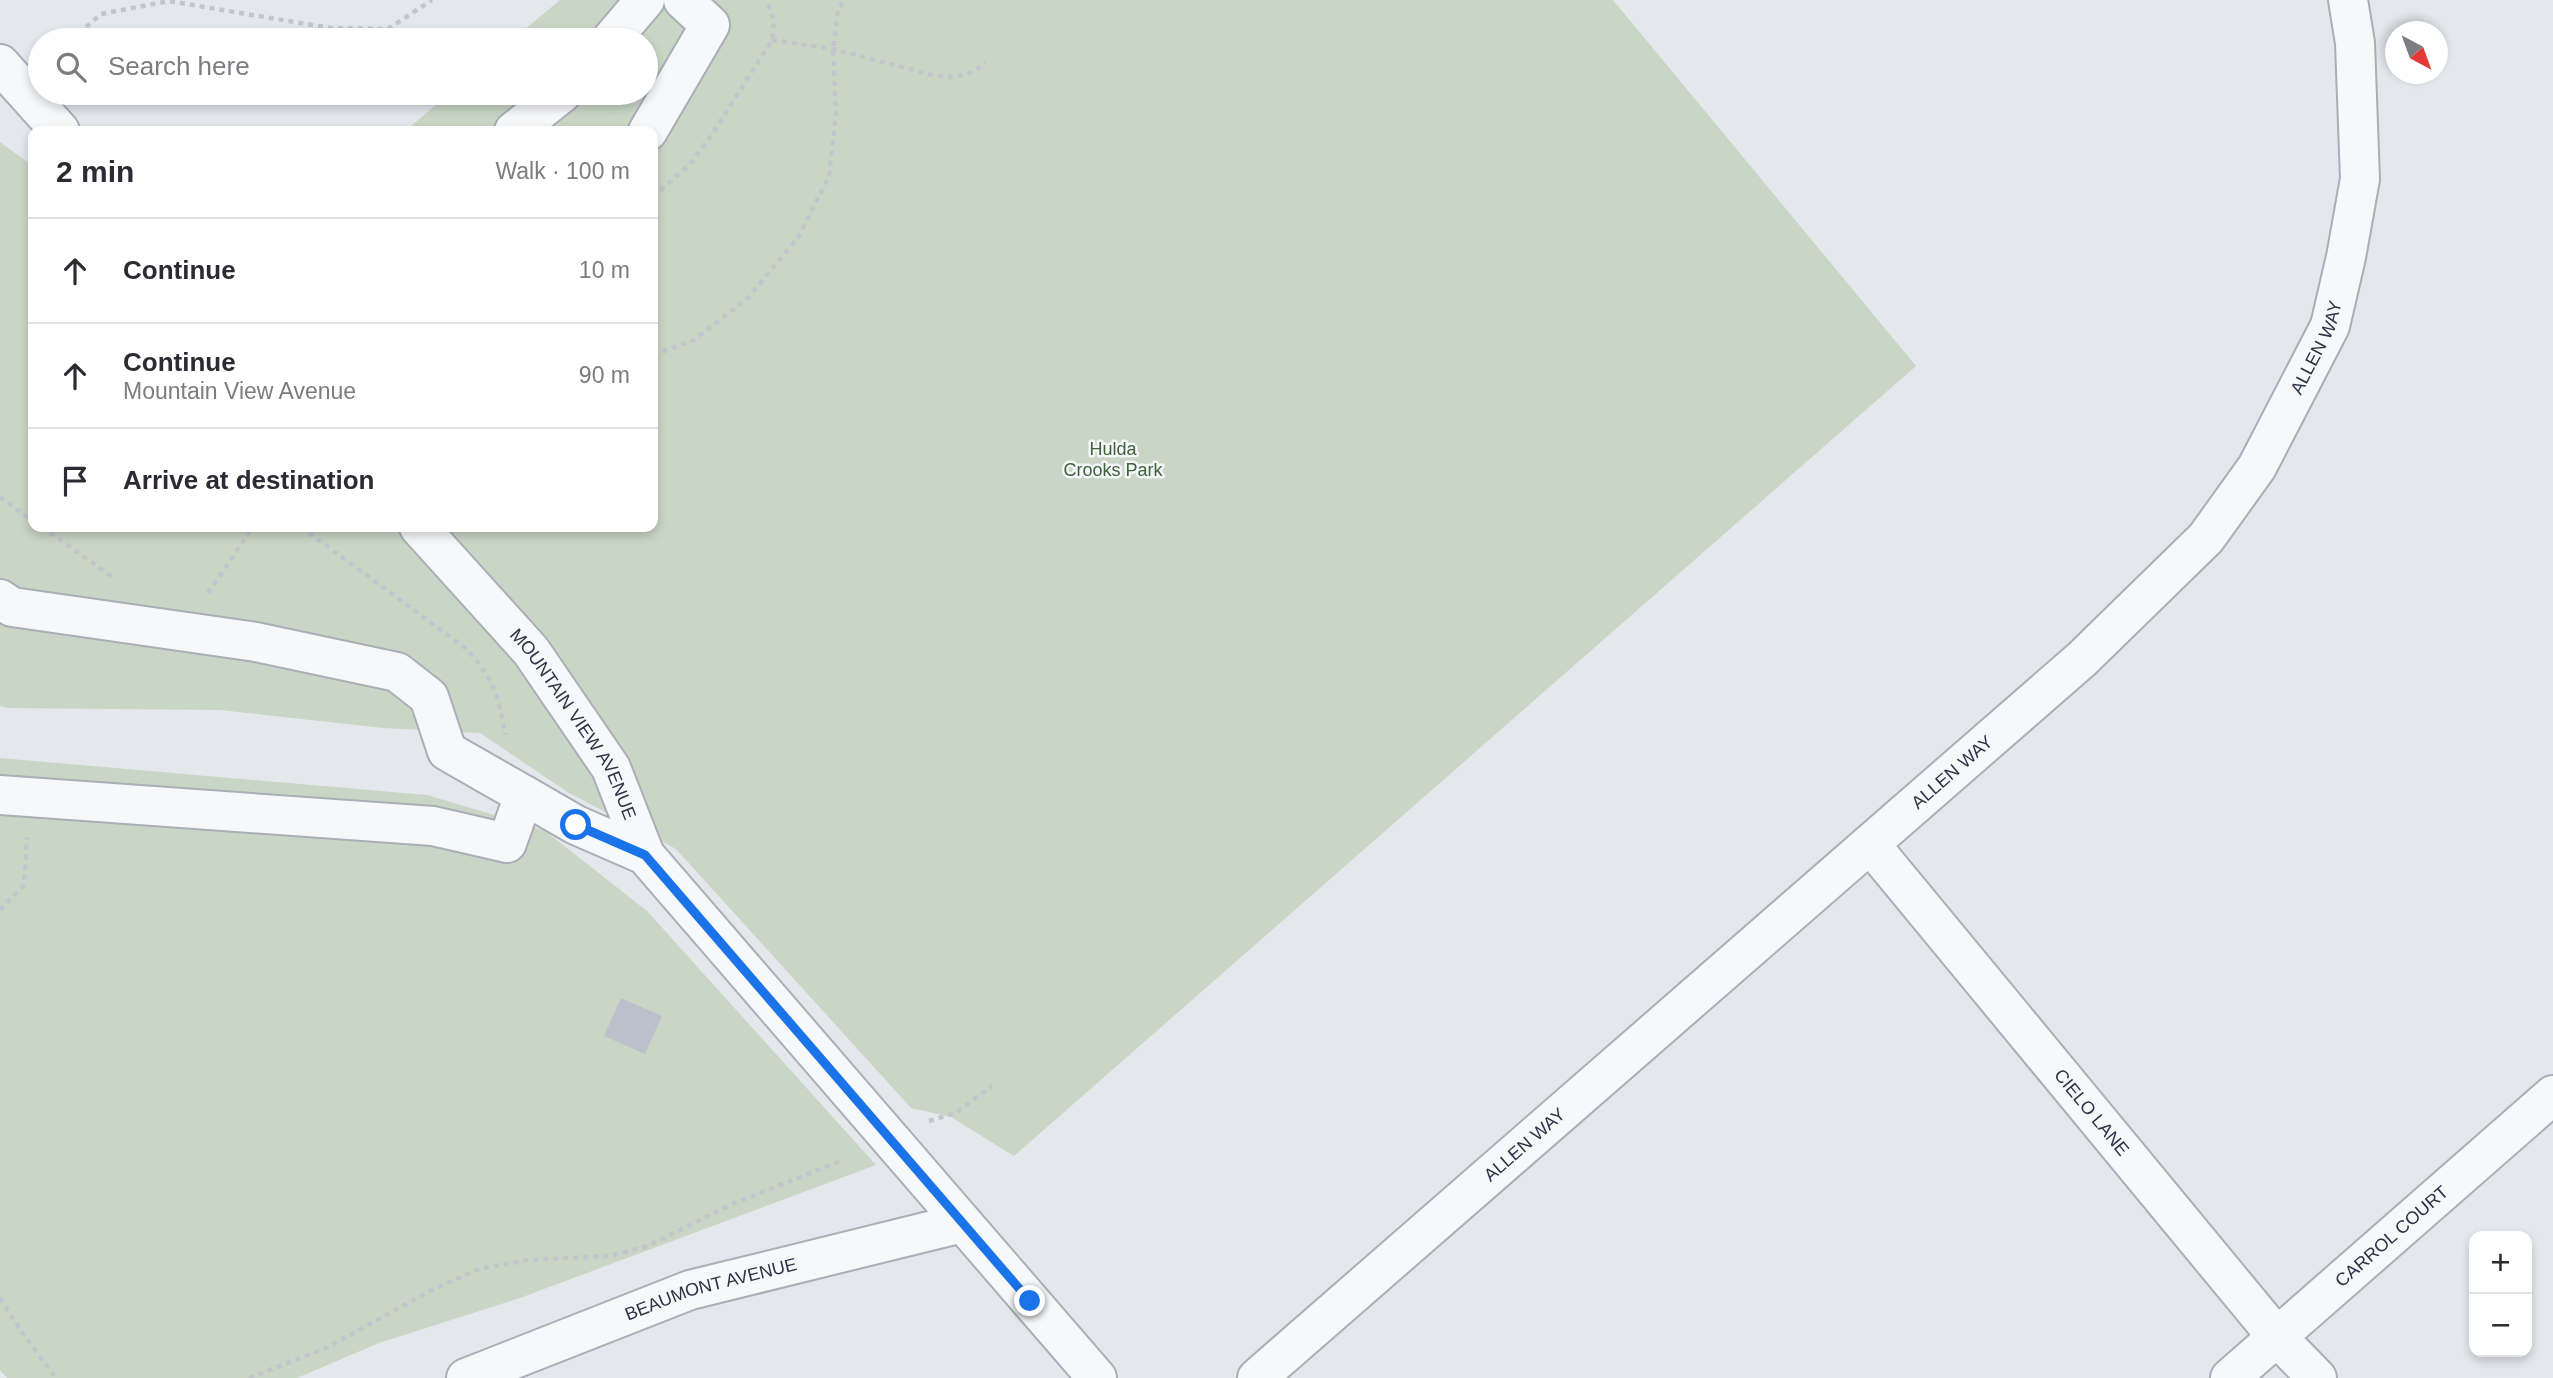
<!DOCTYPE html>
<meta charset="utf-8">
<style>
:root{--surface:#fff;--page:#f7f7f7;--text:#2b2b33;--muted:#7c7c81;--line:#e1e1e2}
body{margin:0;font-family:Helvetica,sans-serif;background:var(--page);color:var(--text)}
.controls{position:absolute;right:21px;bottom:21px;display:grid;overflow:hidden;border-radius:14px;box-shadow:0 4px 10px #0003}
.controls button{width:63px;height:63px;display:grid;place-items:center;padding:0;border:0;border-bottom:2px solid var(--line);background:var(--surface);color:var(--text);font:35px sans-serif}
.compass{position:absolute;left:2385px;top:21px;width:63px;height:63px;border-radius:50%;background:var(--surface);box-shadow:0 4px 10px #0003;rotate:139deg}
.stop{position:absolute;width:21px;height:21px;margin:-16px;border:5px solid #1a73e8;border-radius:50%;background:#fff}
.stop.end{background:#1a73e8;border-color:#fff;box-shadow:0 2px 7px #0008}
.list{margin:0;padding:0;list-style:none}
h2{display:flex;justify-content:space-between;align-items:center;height:91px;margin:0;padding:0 28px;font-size:30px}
h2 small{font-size:23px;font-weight:400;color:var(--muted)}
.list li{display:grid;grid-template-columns:46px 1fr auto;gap:21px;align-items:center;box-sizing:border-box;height:105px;padding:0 28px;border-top:2px solid var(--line)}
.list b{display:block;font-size:26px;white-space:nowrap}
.list p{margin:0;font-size:23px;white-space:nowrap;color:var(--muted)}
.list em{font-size:23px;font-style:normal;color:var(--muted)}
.icon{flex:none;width:38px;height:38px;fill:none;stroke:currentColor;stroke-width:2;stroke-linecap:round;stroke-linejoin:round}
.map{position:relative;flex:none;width:2553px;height:1378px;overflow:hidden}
.search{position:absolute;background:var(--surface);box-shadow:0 4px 10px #0003;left:28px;top:28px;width:630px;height:77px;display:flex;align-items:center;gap:18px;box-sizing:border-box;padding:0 24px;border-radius:38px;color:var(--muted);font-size:26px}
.panel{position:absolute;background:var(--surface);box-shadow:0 4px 10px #0003;left:28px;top:126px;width:630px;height:406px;border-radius:14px}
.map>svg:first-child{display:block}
.green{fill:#c9d6c5}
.building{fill:#bbc0ca}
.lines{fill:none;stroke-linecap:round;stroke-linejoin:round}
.minor-casing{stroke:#a9aeb7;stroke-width:42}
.path{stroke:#c2c5cb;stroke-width:4.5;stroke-dasharray:5 5;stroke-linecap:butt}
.minor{stroke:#f7f8fa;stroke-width:38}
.route{stroke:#1a73e8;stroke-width:9}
.labels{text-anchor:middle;stroke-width:5;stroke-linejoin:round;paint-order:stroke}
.street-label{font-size:18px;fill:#2b3445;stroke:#f4f6f9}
.park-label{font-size:18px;fill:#3f6138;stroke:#f4f6f9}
</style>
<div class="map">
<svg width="2553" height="1378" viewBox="0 0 2553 1378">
<rect width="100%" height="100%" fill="#e4e7ec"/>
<path class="green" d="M560 0H1613L1916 366 1014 1156 951 1117 911 1108 676 849 569 793 480 733 383 728 221 710 7 708 0 706V142L33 166V527H653V131H405L450 93H646V40H512Z
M0 758 427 795 544 830 647 911 876 1165 520 1298 379 1343 297 1378H7L0 1370Z"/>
<path class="building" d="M621 998 662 1016 645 1054 604 1036Z"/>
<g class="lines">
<g class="minor-casing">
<g id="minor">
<path d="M611 40 645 0"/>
<path d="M0 64 60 131"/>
<path d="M514 131 562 93"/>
<path d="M648 131 710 25 683 0"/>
<path id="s1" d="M419 527 531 651 611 768 645 855 1097 1378"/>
<path d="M0 599 12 607 256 642 397 672 429 697 447 751 524 795"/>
<path d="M0 795 433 826 507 843 524 795 576 825 645 855"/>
<path id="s2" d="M1870 844 2277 1337 2317 1378"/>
<path id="s3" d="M466 1378 690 1290 962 1223"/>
<path id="s4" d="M1257 1378 2082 659 2206 538 2257 467 2330 326 2346 257 2360 179 2355 43 2348 0"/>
<path id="s5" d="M2230 1378 2553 1095"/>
</g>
</g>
<path class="path" d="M71 40 101 14 169 1 330 28 388 29 432 0
M772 40 833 49 932 75 954 77 970 73 986 63
M653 197 690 164 713 133 772 40 774 20 766 0
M653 355 694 340 749 297 799 236 829 176 836 114 833 49 838 10 844 0
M0 497 33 521
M42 527 114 578
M301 527 464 647C491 673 500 698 505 735
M208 593 253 527
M0 910 24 885 27 837
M929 1121 955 1113 992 1086
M0 1298 21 1331 56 1378
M249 1378 326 1348 432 1290 479 1269 528 1260 609 1256 648 1246 732 1204 841 1161"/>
<use href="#minor" class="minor"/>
</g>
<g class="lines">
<path class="route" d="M576 825 645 855 1030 1301"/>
</g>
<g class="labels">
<g class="street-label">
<text dy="6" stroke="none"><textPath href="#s4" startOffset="1489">ALLEN WAY</textPath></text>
<text dy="6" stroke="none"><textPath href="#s1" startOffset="252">MOUNTAIN VIEW AVENUE</textPath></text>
<text dy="6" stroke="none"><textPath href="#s4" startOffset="922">ALLEN WAY</textPath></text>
<text dy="6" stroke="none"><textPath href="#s2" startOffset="348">CIELO LANE</textPath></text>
<text dy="6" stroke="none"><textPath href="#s4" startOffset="355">ALLEN WAY</textPath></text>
<text dy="6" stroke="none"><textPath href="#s5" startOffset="215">CARROL COURT</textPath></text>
<text dy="6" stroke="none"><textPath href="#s3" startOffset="261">BEAUMONT AVENUE</textPath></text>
</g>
<g class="park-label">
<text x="1113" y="455">Hulda<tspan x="1113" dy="21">Crooks Park</tspan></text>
</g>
</g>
</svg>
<div class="controls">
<button>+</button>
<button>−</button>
</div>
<svg class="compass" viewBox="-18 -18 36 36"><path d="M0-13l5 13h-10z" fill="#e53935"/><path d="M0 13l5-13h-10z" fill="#7c7c81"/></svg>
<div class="stop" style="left:576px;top:825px"></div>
<div class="stop end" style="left:1030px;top:1301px"></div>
<div class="search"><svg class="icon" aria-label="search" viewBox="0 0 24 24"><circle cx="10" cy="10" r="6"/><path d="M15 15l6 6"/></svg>Search here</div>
<section class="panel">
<h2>2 min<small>Walk · 100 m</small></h2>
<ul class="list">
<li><svg class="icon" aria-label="ahead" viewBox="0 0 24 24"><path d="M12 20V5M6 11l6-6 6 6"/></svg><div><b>Continue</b></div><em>10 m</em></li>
<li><svg class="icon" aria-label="ahead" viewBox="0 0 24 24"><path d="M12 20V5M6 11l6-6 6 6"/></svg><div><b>Continue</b><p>Mountain View Avenue</p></div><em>90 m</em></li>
<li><svg class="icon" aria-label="arrive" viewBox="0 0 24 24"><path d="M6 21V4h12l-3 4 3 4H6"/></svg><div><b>Arrive at destination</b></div></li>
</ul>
</section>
</div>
